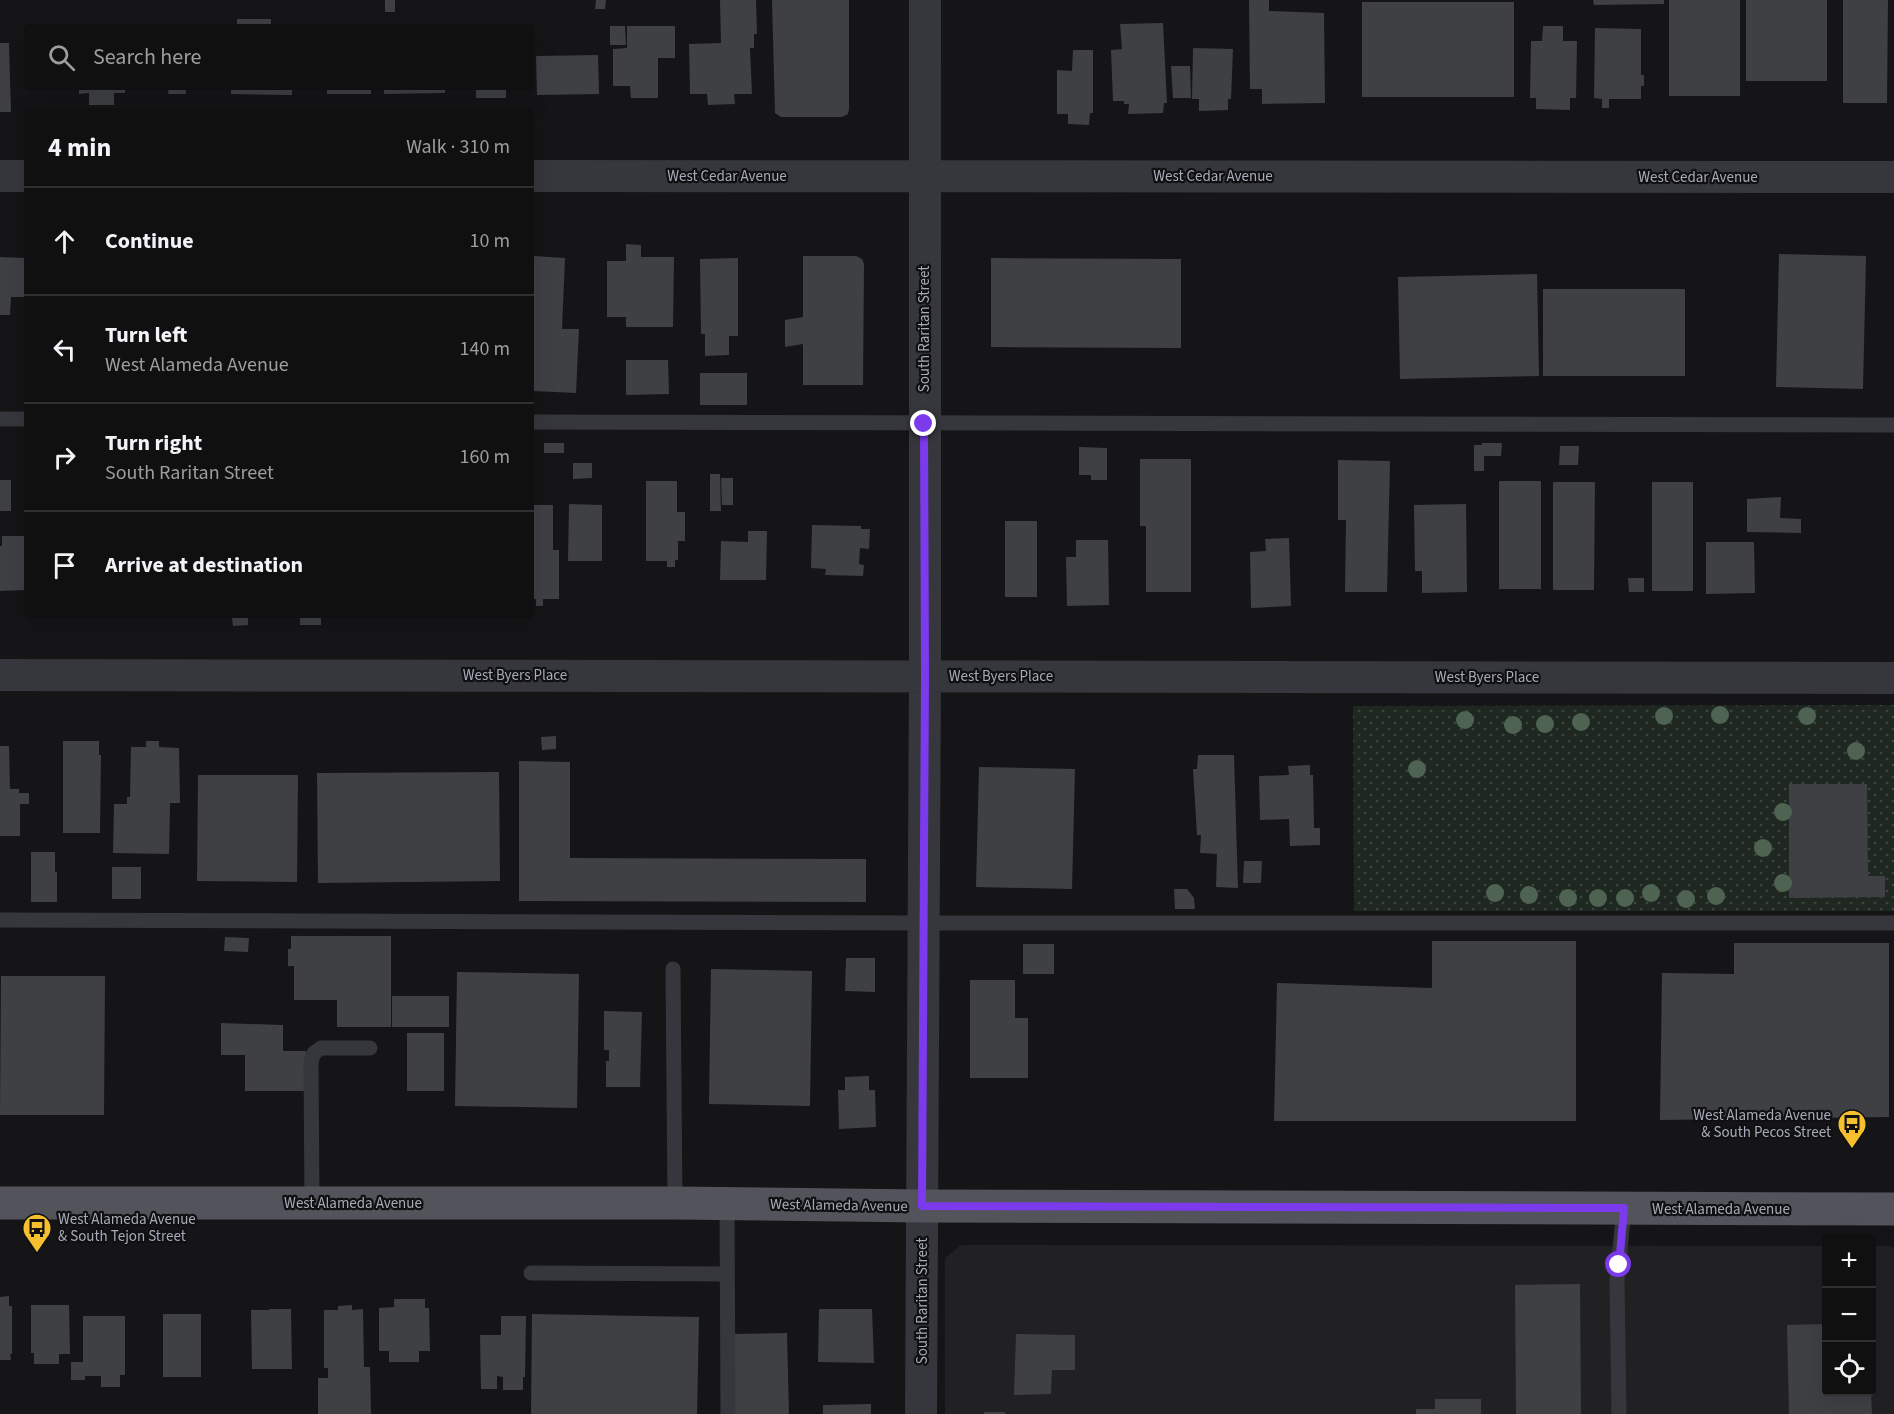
<!DOCTYPE html>
<meta charset="utf-8">
<style>
:root{--surface:#101011;--page:#19191a;--text:#f1f3f6;--muted:#9c9d9f;--line:#303031}
body{margin:0;font-family:"Source Sans 3",sans-serif;background:var(--page);color:var(--text)}
.controls{position:absolute;right:18px;bottom:18px;display:grid;overflow:hidden;border-radius:6px;box-shadow:0 6px 24px #0002}
.controls button{width:54px;height:54px;display:grid;place-items:center;padding:0;border:0;border-bottom:2px solid var(--line);background:var(--surface);color:var(--text);font:30px sans-serif}
.stop{position:absolute;width:18px;height:18px;margin:-14px;border:4px solid #7c3aed;border-radius:50%;background:#fff}
.stop.end{background:#7c3aed;border-color:#fff;box-shadow:0 2px 6px #0008}
.list{margin:0;padding:0;list-style:none}
h2{display:flex;justify-content:space-between;align-items:center;height:78px;margin:0;padding:0 24px;font-size:26px}
h2 small{font-size:20px;font-weight:400;color:var(--muted)}
.list li{display:grid;grid-template-columns:39px 1fr auto;gap:18px;align-items:center;box-sizing:border-box;height:108px;padding:0 24px;border-top:2px solid var(--line)}
.list b{display:block;font-size:22px;white-space:nowrap}
.list p{margin:0;font-size:20px;white-space:nowrap;color:var(--muted)}
.list em{font-size:20px;font-style:normal;color:var(--muted)}
.icon{flex:none;width:33px;height:33px;fill:none;stroke:currentColor;stroke-width:2;stroke-linecap:round;stroke-linejoin:round}
.map{position:relative;flex:none;width:1894px;height:1414px;overflow:hidden}
.search{position:absolute;background:var(--surface);box-shadow:0 6px 24px #0002;left:24px;top:24px;width:510px;height:66px;display:flex;align-items:center;gap:15px;box-sizing:border-box;padding:0 21px;border-radius:6px;color:var(--muted);font-size:22px}
.panel{position:absolute;background:var(--surface);box-shadow:0 6px 24px #0002;left:24px;top:108px;width:510px;height:510px;border-radius:6px}
.map>svg:first-child{display:block}
.built{fill:#212124}
.park{fill:url(#park-dots)}
.building{fill:#3f4044}
.lines{fill:none;stroke-linecap:round;stroke-linejoin:round}
.service{stroke:#36373c;stroke-width:15}
.minor{stroke:#36373c;stroke-width:32}
.primary{stroke:#52535b;stroke-width:33}
.tree{fill:#4e6352}
.route{stroke:#7c3aed;stroke-width:8}
.labels{text-anchor:middle;stroke-width:4.5;stroke-linejoin:round;paint-order:stroke}
.street-label{font-size:15px;fill:#a7abb8;stroke:#101012}
.poi-label{font-size:15px;fill:#a7abb8;stroke:#101012;text-anchor:end}
</style>
<div class="map">
<svg width="1894" height="1414" viewBox="0 0 1894 1414">
<defs>
<pattern id="park-dots" width="8" height="8" patternUnits="userSpaceOnUse" patternTransform="scale(1.5)"><rect width="8" height="8" fill="#1f2721"/><path d="M2 2h.1M6 6h.1" fill="none" stroke="#3d443f" stroke-width="1.8" stroke-linecap="round"/></pattern>
</defs>
<rect width="100%" height="100%" fill="#151517"/>
<path class="built" d="M961 1245 1826 1246V1392H1872V1246H1889L1894 1248V1414H945V1258Z"/>
<path class="park" d="M1894 705V911H1354L1353 706Z"/>
<path class="building" d="M385 0H395V12H385Z
M596 0H606L605 9H595Z
M720 0H756L757 34H754V48H750L752 94H734L735 104 708 105 707 94H690L689 44 721 43Z
M772 0H849V109L848 114 842 117H781L775 113Z
M1249 0H1269V11L1324 13 1325 103 1262 104V89H1250Z
M1593 0H1664V4L1594 5Z
M1669 0H1740V96H1669Z
M1746 0H1827V81H1746Z
M1843 0H1888L1887 103H1843Z
M1362 2H1514V97H1362Z
M237 19H271V27H237Z
M1163 23 1167 103H1164L1163 113 1128 114 1129 104H1124V101H1113L1111 50 1122 49 1120 24Z
M610 26H625L626 45H610Z
M627 26H675V58H658V98H631L630 86H613V49L627 48Z
M1543 26H1563V41H1577L1576 98H1570V110L1536 109V98H1530L1531 41H1542Z
M1595 28 1641 29V75H1644V86H1641V99H1609V108H1602V99L1594 98Z
M0 43H9L11 112H0Z
M1193 48 1233 49 1231 99H1228V110L1199 111V99H1192Z
M1073 50H1093V113H1090L1089 125 1068 124V114H1057V70L1072 71Z
M598 55 599 94 537 95 536 56Z
M1171 66H1190L1191 98H1173Z
M79 87H125V93H114V105H89V93L79 94Z
M169 87H186V94H168Z
M231 87H292V95L231 94Z
M327 87H371V94H327Z
M384 87H445V93L384 94Z
M476 87H506V98H476Z
M626 244 641 245V257H674L673 327H626V317H607V261H626Z
M1779 254 1866 256 1863 389 1776 387Z
M533 256 565 258 562 329H579L576 393 533 391 534 354H531V313Z
M803 256H856L862 259 864 264 863 385H803V344L785 347V320L803 317Z
M0 257 26 258V297H11L10 315H0Z
M738 258V336H729V355L705 356V334H701L700 259Z
M991 258 1181 259V348L991 347Z
M1537 274 1539 376 1400 379 1398 277Z
M1543 289H1685V376H1543Z
M626 360H668L669 394 626 395Z
M700 373H747V405H700Z
M544 443H564V453H544Z
M1482 443H1502L1501 456H1484V471H1474V445H1482Z
M1560 446H1579L1578 465H1559Z
M1079 447 1107 448V480H1091V475H1079Z
M1140 459H1191V592H1146V526H1140Z
M1338 460 1390 461 1387 592H1345L1346 520H1338Z
M573 463H592V478L573 479Z
M710 474H720L721 511H710Z
M721 478H733V505H722Z
M0 480H11V511H0Z
M646 481H677V512H685V541H678V560H675V567H667V561H646Z
M1499 481H1541V589H1499Z
M1553 482H1595L1594 590H1553Z
M1652 482H1693V591H1652Z
M1781 497 1780 518 1801 519V533L1747 532V499Z
M569 504 602 505V561H568Z
M1466 504 1467 592 1422 593V571H1415L1414 505Z
M531 505H553V550H559V599H543V606H536V599H531Z
M1005 521H1037V597H1005Z
M812 525 861 526V529H870L869 549 860 548 859 564 864 565 863 576 825 575 826 569 811 568Z
M748 531H767L766 580H720L721 541 748 542Z
M2 536H27V590L0 591V546H2Z
M1289 538 1291 606 1251 608 1250 552 1266 551 1265 539Z
M1076 540H1108L1109 605 1067 606 1066 557H1076Z
M1706 542H1754L1755 593 1706 594Z
M1628 578H1644V592H1629Z
M300 615H321V625H300Z
M248 617V625L233 626 232 618Z
M556 736V749L542 750 541 737Z
M63 741H99V755H101L100 833H63Z
M146 741H159V747L179 748 180 803H170L169 854 113 853 114 804H127V797H130L131 747H146Z
M0 746H9L10 789H19V793H29V804H20V836H0Z
M1198 755H1234L1238 888 1216 887 1217 854 1200 853 1201 835H1197L1193 769H1197Z
M519 761 570 762V858L866 859V902L519 901Z
M1310 765V775H1313L1314 828H1320V845L1290 846 1289 819 1260 820 1259 776 1289 775 1288 766Z
M979 767 1075 769 1072 889 976 887Z
M499 772 500 881 318 883 317 773Z
M198 775H298L297 882 197 881Z
M1789 784H1867L1868 876H1885V897L1789 898Z
M31 852H55V872H57V902H31Z
M1244 861H1262L1261 883H1243Z
M112 867H141V899H112Z
M1174 889H1187L1194 898 1195 909H1175Z
M291 936H391V1027H337V1000H294V966H288V949H291Z
M225 937 249 938 248 952 224 951Z
M1432 941H1576V1121H1274L1277 983 1432 988Z
M1734 943H1889V1117L1660 1120 1662 973 1734 974Z
M1023 944H1054V974H1023Z
M846 958H875V992L845 991Z
M711 969 812 971 810 1106 709 1104Z
M457 972 579 974 577 1108 455 1106Z
M1 976H105L104 1115H0Z
M970 980H1015V1018H1028V1078H970Z
M392 996H449V1027H392Z
M604 1011 642 1012 640 1087H606V1061H609V1050H604Z
M221 1023 283 1025V1051H306V1091H245V1055H221Z
M407 1033H444V1091H407Z
M869 1076V1090H875L876 1127 839 1129 838 1090H845V1077Z
M1580 1284 1581 1414H1516L1515 1285Z
M9 1296V1306H12V1354H10L11 1360H0V1297Z
M394 1299H425V1308H429L430 1351H419V1362H389V1351H379V1308L394 1307Z
M31 1305H69L70 1354H59V1364H34V1353H31Z
M352 1305V1310L363 1309 364 1367H370L371 1414H318V1378H328V1368H324V1310H338V1306Z
M269 1309H291L292 1369H252L251 1310H269Z
M819 1309H872L874 1363 818 1362Z
M163 1314H201V1377H163Z
M532 1314 699 1317 697 1414H531Z
M83 1316H125V1375H120V1387H101V1376H85V1380H71V1362H83Z
M501 1316H526L525 1377H523V1390H503V1377L497 1376V1389H481L480 1335H501Z
M1826 1324V1392H1871L1872 1414H1789L1787 1325Z
M787 1333 789 1414H731L730 1334Z
M1016 1334 1075 1335V1370H1052L1051 1394 1014 1395Z
M1435 1399H1481V1414H1416V1409H1435Z
M871 1404V1414H823V1405Z
M984 1412H1005V1414H984Z"/>
<g class="lines">
<path class="service" d="M0 419H27
M531 422 1894 425
M0 920 923 923H1894
M673 969 675 1203
M312 1204 311 1062 314 1053 321 1048H370
M727 1204 728 1414
M531 1273 727 1274
M1619 1414 1617 1281 1624 1208"/>
<path class="minor" d="M0 176H27
M531 176 1894 177
M0 675 1894 678
M921 1414 925 675V0"/>
<path class="primary" d="M0 1203H675L922 1206 1894 1209"/>
</g>
<g class="tree">
<circle cx="1720" cy="715" r="9"/>
<circle cx="1664" cy="716" r="9"/>
<circle cx="1807" cy="716" r="9"/>
<circle cx="1465" cy="720" r="9"/>
<circle cx="1581" cy="722" r="9"/>
<circle cx="1545" cy="724" r="9"/>
<circle cx="1513" cy="725" r="9"/>
<circle cx="1856" cy="751" r="9"/>
<circle cx="1417" cy="769" r="9"/>
<circle cx="1783" cy="812" r="9"/>
<circle cx="1763" cy="848" r="9"/>
<circle cx="1783" cy="883" r="9"/>
<circle cx="1495" cy="893" r="9"/>
<circle cx="1651" cy="893" r="9"/>
<circle cx="1529" cy="895" r="9"/>
<circle cx="1716" cy="896" r="9"/>
<circle cx="1568" cy="898" r="9"/>
<circle cx="1598" cy="898" r="9"/>
<circle cx="1625" cy="898" r="9"/>
<circle cx="1686" cy="899" r="9"/>
</g>
<g class="lines">
<path class="route" d="M924 424 925 675 922 1206 1624 1208 1619 1265"/>
</g>
<defs>
<g id="bus-pin" transform="scale(1.5)"><path d="M0 17L-7.5 6A9.5 9.5 0 1 1 7.5 6Z" fill="#f6bf2e" stroke="#101012"/><path d="M-5-6H5V4H4V6H2V4H-2V6H-4V4H-5ZM-3.5-4V0h7V-4ZM-3.5 1.2v1.5H-2V1.2ZM2 1.2v1.5H3.5V1.2Z" fill="#111"/></g>
</defs>
<g fill-rule="evenodd">
<use href="#bus-pin" x="1852" y="1124"/>
<use href="#bus-pin" x="37" y="1228"/>
</g>
<g class="labels">
<g class="street-label">
<text x="727" y="181">West Cedar Avenue</text>
<text x="1213" y="181">West Cedar Avenue</text>
<text x="1698" y="182">West Cedar Avenue</text>
<text transform="translate(924 329) rotate(-90)" y="5">South Raritan Street</text>
<text x="515" y="680">West Byers Place</text>
<text x="1001" y="681">West Byers Place</text>
<text x="1487" y="682">West Byers Place</text>
<text x="353" y="1208">West Alameda Avenue</text>
<text transform="translate(839 1205) rotate(1)" y="5">West Alameda Avenue</text>
<text x="1721" y="1214">West Alameda Avenue</text>
<text transform="translate(922 1301) rotate(-90)" y="5">South Raritan Street</text>
</g>
<g class="poi-label">
<text x="1831" y="1120">West Alameda Avenue<tspan x="1831" dy="17">&amp; South Pecos Street</tspan></text>
<text x="58" y="1224" text-anchor="start">West Alameda Avenue<tspan x="58" dy="17">&amp; South Tejon Street</tspan></text>
</g>
</g>
</svg>
<div class="controls">
<button>+</button>
<button>−</button>
<button><svg class="icon" aria-label="locate" viewBox="0 0 24 24"><circle cx="12" cy="12" r="6"/><path d="M12 2v4M12 18v4M2 12h4M18 12h4"/></svg></button>
</div>
<div class="stop" style="left:1619px;top:1265px"></div>
<div class="stop end" style="left:924px;top:424px"></div>
<div class="search"><svg class="icon" aria-label="search" viewBox="0 0 24 24"><circle cx="10" cy="10" r="6"/><path d="M15 15l6 6"/></svg>Search here</div>
<section class="panel">
<h2>4 min<small>Walk · 310 m</small></h2>
<ul class="list">
<li><svg class="icon" aria-label="ahead" viewBox="0 0 24 24"><path d="M12 20V5M6 11l6-6 6 6"/></svg><div><b>Continue</b></div><em>10 m</em></li>
<li><svg class="icon" aria-label="left" viewBox="0 0 24 24"><path d="M17 20v-9H6M10 6l-5 5 5 5"/></svg><div><b>Turn left</b><p>West Alameda Avenue</p></div><em>140 m</em></li>
<li><svg class="icon" aria-label="right" viewBox="0 0 24 24"><path d="M7 20v-9h11M14 6l5 5-5 5"/></svg><div><b>Turn right</b><p>South Raritan Street</p></div><em>160 m</em></li>
<li><svg class="icon" aria-label="arrive" viewBox="0 0 24 24"><path d="M6 21V4h12l-3 4 3 4H6"/></svg><div><b>Arrive at destination</b></div></li>
</ul>
</section>
</div>
